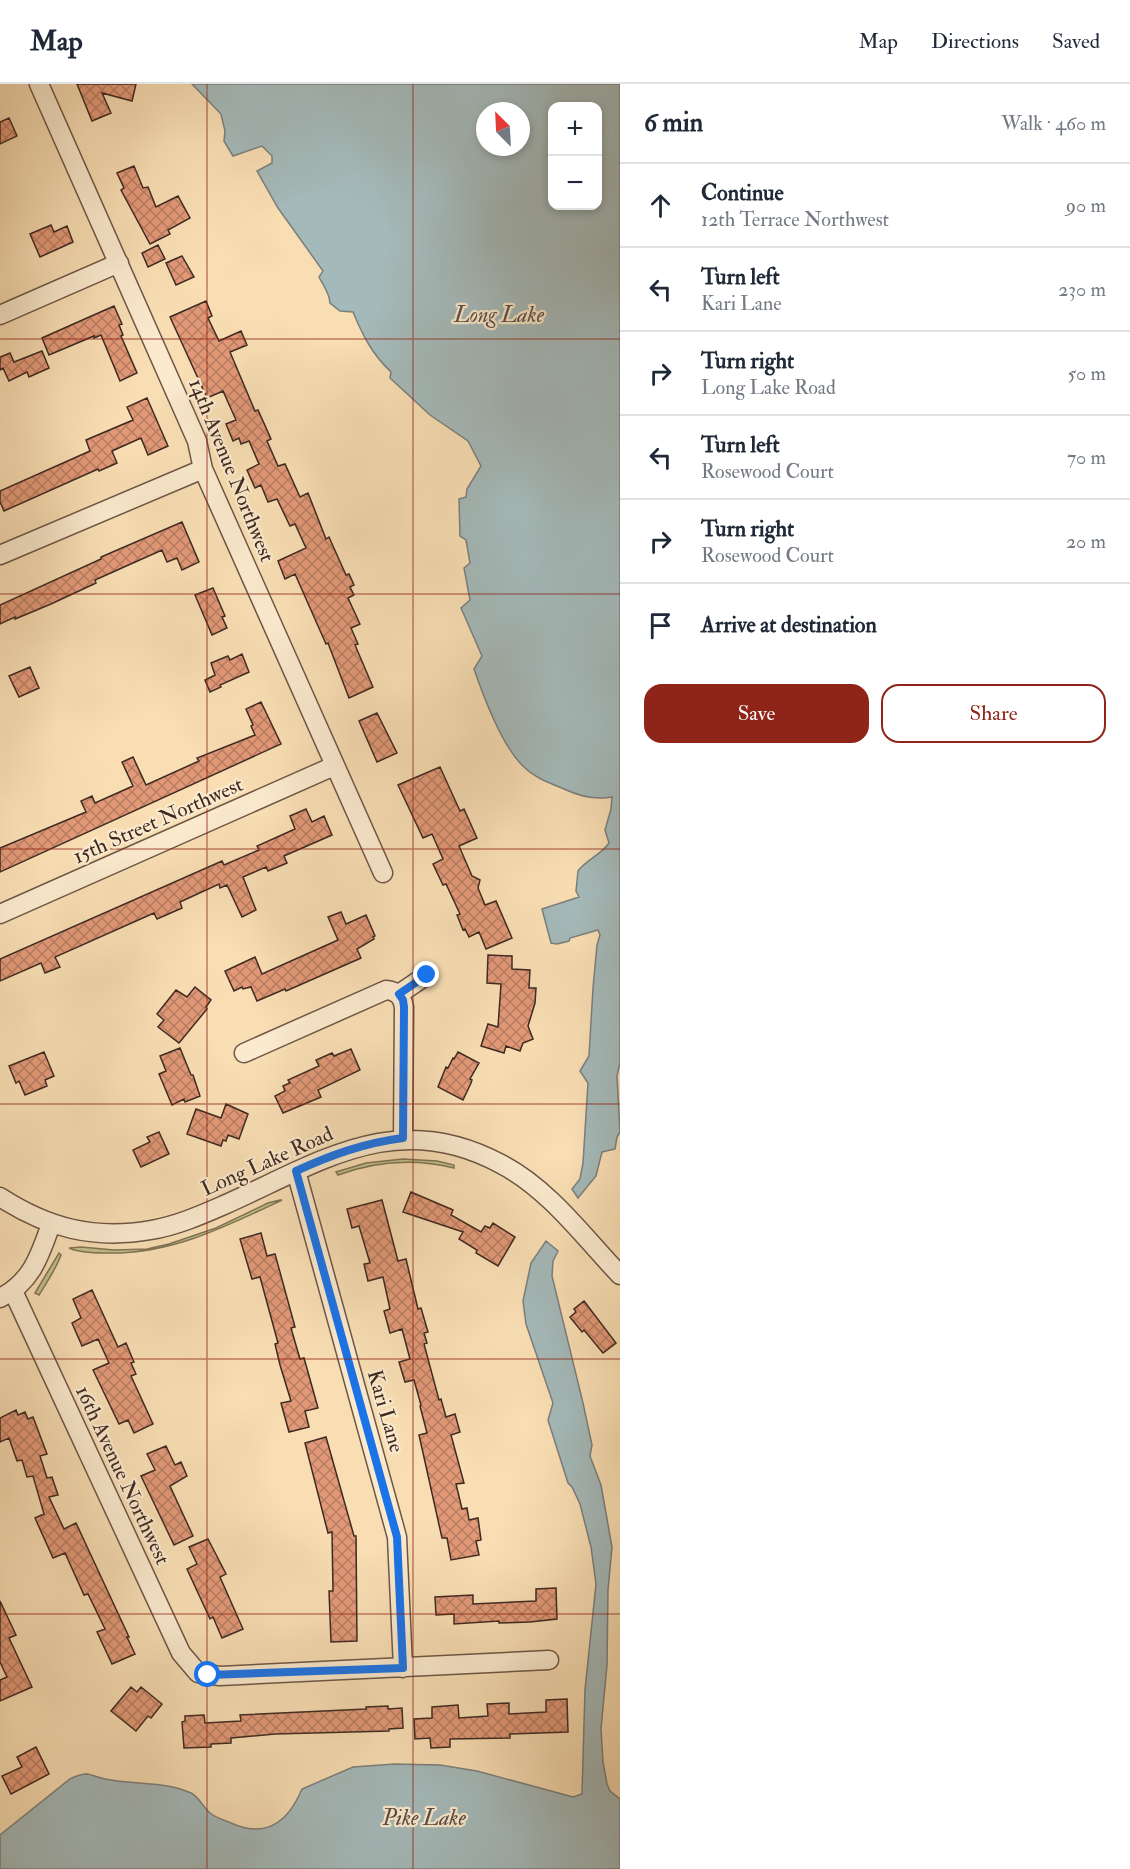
<!DOCTYPE html>
<meta charset="utf-8">
<style>
:root{--surface:#fff;--page:#f2f2f3;--text:#1f2937;--muted:#747a83;--line:#e0e1e3;--accent:#8f2418}
body{margin:0;font-family:"IM FELL Double Pica",serif;background:var(--page);color:var(--text)}
.controls{position:absolute;right:18px;top:18px;display:grid;overflow:hidden;border-radius:12px;box-shadow:0 3px 9px #0003}
.controls button{width:54px;height:54px;display:grid;place-items:center;padding:0;border:0;border-bottom:2px solid var(--line);background:var(--surface);color:var(--text);font:30px sans-serif}
.compass{position:absolute;left:476px;top:18px;width:54px;height:54px;border-radius:50%;background:var(--surface);box-shadow:0 3px 9px #0003;rotate:336deg}
.stop{position:absolute;width:18px;height:18px;margin:-14px;border:4px solid #1a73e8;border-radius:50%;background:#fff}
.stop.end{background:#1a73e8;border-color:#fff;box-shadow:0 2px 6px #0008}
.list{margin:0;padding:0;list-style:none}
h2{display:flex;justify-content:space-between;align-items:center;height:78px;margin:0;padding:0 24px;font-size:26px}
h2 small{font-size:20px;font-weight:400;color:var(--muted)}
.list li{display:grid;grid-template-columns:39px 1fr auto;gap:18px;align-items:center;box-sizing:border-box;height:84px;padding:0 24px;border-top:2px solid var(--line)}
.list b{display:block;font-size:22px;white-space:nowrap}
.list p{margin:0;font-size:20px;white-space:nowrap;color:var(--muted)}
.list em{font-size:20px;font-style:normal;color:var(--muted)}
.actions{display:flex;gap:12px;padding:18px 24px}
.actions a{flex:1;padding:14px 0;border:2px solid var(--accent);border-radius:18px;text-align:center;font-size:21px;color:var(--accent)}
.actions .main{background:var(--accent);color:#fff}
.icon{flex:none;width:33px;height:33px;fill:none;stroke:currentColor;stroke-width:2;stroke-linecap:round;stroke-linejoin:round}
.map{position:relative;flex:none;width:620px;height:1785px;overflow:hidden}
header{display:flex;align-items:center;gap:36px;box-sizing:border-box;height:84px;padding:0 30px;background:var(--surface);border-bottom:2px solid var(--line)}
header strong{font-size:28px}
nav{display:flex;gap:33px;margin-inline-start:auto;font-size:21px}
main{display:flex}
aside{flex:1;background:var(--surface)}
.map>svg:first-child{display:block}
.green{fill:#c1c08a;stroke:#807456;stroke-width:1.5}
.water{fill:#a4b9b9;stroke:#7b7f7c;stroke-width:1.5;fill-rule:evenodd}
.building{fill:url(#building-cross-hatch);stroke:#3e2921;stroke-width:1.5}
.lines{fill:none;stroke-linecap:round;stroke-linejoin:round}
.minor-casing{stroke:#6d5646;stroke-width:21}
.minor{stroke:#fbeace;stroke-width:18}
.route{stroke:#1a73e8;stroke-width:8}
.grid{fill:none;stroke:#8f2418;stroke-width:1.5;stroke-opacity:0.55}
.labels{text-anchor:middle;stroke-width:4.5;stroke-linejoin:round;paint-order:stroke}
.street-label{font-size:21px;fill:#3e2921;stroke:#fbeace}
.water-label{font-size:22px;font-style:italic;fill:#584d47;stroke:#fbeace}
</style>
<header>
<strong>Map</strong>
<nav><a>Map</a><a>Directions</a><a>Saved</a></nav>
</header>
<main>
<div class="map">
<svg width="620" height="1785" viewBox="0 0 620 1785">
<defs>
<pattern id="building-cross-hatch" width="8" height="8" patternUnits="userSpaceOnUse" patternTransform="scale(1.5)"><rect width="8" height="8" fill="#e29978"/><path d="M0 0l8 8M0 8l8-8" fill="none" stroke="#b97d62"/></pattern>
</defs>
<rect width="100%" height="100%" fill="#f9deb4"/>
<filter id="stains"><feTurbulence type="fractalNoise" baseFrequency=".00333" numOctaves="4"/><feColorMatrix values="0 0 0 0 .2 0 0 0 0 .09 0 0 0 0 .02 0 0 0 .5 -.17"/></filter>
<radialGradient id="worn" r=".72"><stop offset=".6" stop-color="#630" stop-opacity="0"/><stop offset="1" stop-color="#630" stop-opacity=".3"/></radialGradient>
<path class="green" d="M403 1075 437 1077 454 1081V1084C414 1074 376 1077 338 1091L336 1088 366 1079Z
M280 1116H282C225 1143 170 1171 105 1169 94 1169 78 1168 69 1164L81 1163 114 1166 147 1165 169 1160 216 1144 268 1119Z
M59 1169 61 1171C56 1185 47 1198 39 1211L35 1209Z"/>
<path class="water" d="M192 0H620V979L617 992 620 1048 617 1053 615 1065 602 1068 596 1092 578 1114 572 1105 580 1095 583 1079 588 999 580 987 589 972 593 904 597 861 600 851 598 846 570 854 569 857 557 860 551 859 542 825 579 813 576 807 578 787C586 776 602 770 609 759L605 746 611 725 612 713C597 716 579 712 564 705 550 699 535 694 524 683 502 663 484 614 474 585L482 572 461 524 470 516 464 484 470 479 466 456 460 452 459 415 466 413 467 405 481 382 468 357 430 331 390 294 391 288C372 270 363 252 353 228L340 227 330 219C329 208 324 203 319 193L323 187 278 124 257 87 272 79V72L262 62 233 72 224 57 225 47 221 30ZM598 22V122H552V22ZM485 27H521V63H485Z
M546 1157 558 1167 553 1177 552 1192 583 1319 592 1361 590 1372 601 1401 612 1463 608 1506 607 1581 601 1645 603 1678 607 1700 610 1707 620 1715V1785H0V1751L70 1695C76 1692 81 1690 87 1690 93 1691 99 1694 105 1695 133 1701 165 1697 191 1709 199 1713 203 1723 210 1729 216 1734 224 1736 231 1739 266 1755 288 1738 302 1705L353 1683 395 1680 440 1681 477 1687 573 1713 582 1710 585 1606 596 1500 591 1463 580 1420 572 1403 568 1399 548 1336 553 1319 526 1240 523 1217 531 1179Z"/>
<path class="building" d="M77 0H136L132 17 102 9 111 29 92 37Z
M9 34 17 52 0 60V38Z
M134 82 143 104 148 103 156 123 178 112 190 134 168 146 170 150 150 160 121 106 124 104 117 89Z
M51 141 54 148 67 142 73 158 40 173 30 150Z
M158 161 165 175 148 183 142 169Z
M182 172 194 193 176 201 166 179Z
M206 217 212 232 208 234 219 257 241 247 247 261 230 268 255 327 258 326 271 355 267 357 278 382 285 380 300 413 308 409 326 455 329 453 346 491 349 490 354 501 350 503 354 511 348 514 360 540 351 544 358 560 355 561 373 603 349 614 328 559 326 560 295 490 285 495 278 477 306 464 295 440 290 442 277 415 268 418 261 401 255 404 247 386 259 380 249 357 241 360 239 354 233 357 226 340 236 336 223 307 207 314 170 233Z
M114 222 122 240 119 241 123 251 121 252 137 289 120 297 101 251 94 254V252L49 271 42 254Z
M42 267 49 284 29 293 27 288 9 297 3 284 0 286V273L10 269 14 278Z
M147 314 168 362 148 371 141 354 112 367 117 379 99 387 98 385 4 427 0 418V407L90 367 86 356 133 336 127 323Z
M182 438 199 478 182 486 177 474 167 478 162 466 95 496 96 499 51 520 15 535V533L0 540V521L101 475V473Z
M213 504 225 532 222 533 227 544 212 551 195 511Z
M242 570 249 588 220 601 221 603 210 608 205 596 215 591 211 579 228 572 230 576Z
M30 583 39 604 19 613 9 592Z
M261 618 281 660 0 788V764L86 728 81 717 92 712 95 719 133 702 122 678 133 673 146 701 199 677 197 674 255 651 251 642 253 641 246 625Z
M377 629 397 669 377 678 359 637Z
M440 683 460 727 464 725 477 754 459 762 472 792 480 796 478 804 485 821 496 817 512 854 486 865 479 848 469 853 465 845 463 846 457 831 460 830 446 800 443 801 433 780 443 775 432 750 423 754 398 701Z
M306 725 312 738 324 732 332 751 284 772 287 779 268 787 266 783 243 793 256 826 242 833 227 801 220 804 219 800 180 818 182 824 157 835 154 829 55 873 60 883 45 889 41 879 0 897V875L222 777 224 781 259 766 257 762 295 745 290 732Z
M341 828 346 840 366 831 375 852 373 853 374 855 357 865 361 874 286 907 285 905 257 917 251 903 243 905 242 903 234 907 225 887 238 881 255 873 262 890 338 856 328 833Z
M488 871 512 872V885L530 886 529 904H536L535 919 528 942 533 955 523 959 520 967 506 962 504 969 481 962 488 940 498 943 501 900 487 899Z
M195 903 211 916 206 923 207 925 179 959 158 943 164 936 157 930 176 906 187 913Z
M180 964 191 991H193L200 1012 185 1018 184 1015 172 1021 159 990 166 987 160 972Z
M351 965 360 986 318 1006 321 1013 283 1029 275 1012 285 1007 283 1002 290 999 288 996 319 982 316 976 332 969 334 972Z
M44 968 54 992 45 996 47 1002 25 1011 19 997 16 999 9 982Z
M458 968 479 979 470 995 472 996 471 999 463 1016 438 1003 446 983 448 984 453 974 454 975Z
M226 1020 248 1030 239 1055 228 1051 226 1057 223 1056 221 1062 187 1050 196 1025 221 1034Z
M159 1048 169 1070 141 1083 133 1066 150 1058 147 1053Z
M411 1108 453 1126 451 1131 481 1148 485 1142 490 1144 493 1139 515 1153 498 1182 476 1169 477 1166 459 1155 463 1148 403 1128Z
M382 1116 398 1177 406 1175 418 1225 421 1224 428 1248 424 1249 427 1259 424 1260 439 1316 441 1315 446 1333 455 1330 460 1348 451 1351 464 1399 456 1400 462 1425 467 1424 469 1436 478 1434 481 1456 476 1457 479 1471 451 1476 447 1454H442L419 1351 427 1349 420 1322 421 1321 414 1296 405 1298 399 1278 410 1275 402 1245 390 1249 384 1227 390 1225 383 1193 368 1197 364 1180 370 1179 359 1142 352 1144 347 1125Z
M261 1149 267 1172 275 1170 295 1243 291 1244 300 1275 304 1274 318 1324 305 1327 309 1343 289 1348 281 1319 291 1317 280 1281 275 1260 278 1259 260 1193 252 1195 240 1155Z
M92 1206 118 1263 126 1259 134 1278 131 1279 136 1290 131 1292 153 1340 134 1349 128 1336 119 1340 93 1286 109 1279 98 1255 82 1262 72 1239 81 1234 73 1215Z
M584 1217 616 1259 603 1269 584 1246 582 1248 570 1233 576 1228 574 1225Z
M16 1326 18 1331 25 1328 28 1335 33 1333 47 1370 40 1372 47 1394 52 1393 58 1411 49 1413 64 1445 76 1439 129 1553H127L135 1570 112 1580 97 1548 105 1545 88 1510 84 1511 65 1469 53 1474 35 1434 44 1430 33 1392 27 1393 22 1376 17 1377 9 1354 0 1358V1334Z
M326 1353 354 1452H356L357 1557 331 1558 329 1507H333L332 1448 328 1449 305 1359Z
M166 1362 175 1381 181 1378 187 1392 170 1402 193 1452 174 1461 141 1392 155 1386 147 1370Z
M208 1455 226 1490 220 1493 243 1545 222 1554 213 1533 210 1535 187 1485 197 1480 189 1463Z
M556 1504 557 1535 530 1538 499 1539V1537L454 1540V1530L436 1531 435 1513 473 1511V1520L536 1517V1505Z
M0 1517 16 1551 9 1554 32 1603 0 1617V1596L7 1593 0 1578Z
M131 1603 137 1608 141 1603 162 1620 151 1634 148 1632 136 1647 111 1627Z
M567 1615 568 1648 510 1650V1654L450 1655V1663L431 1664 430 1654 415 1655 414 1635 432 1634V1623L458 1621 459 1634 488 1632 487 1620 509 1619V1630L546 1628V1616Z
M388 1622V1625L402 1624 403 1644 389 1645V1647L275 1650 231 1654V1659L211 1660V1663L184 1664 182 1638 185 1637V1632L204 1631 205 1639 241 1637 240 1631 366 1625V1623Z
M36 1663 49 1690 11 1710 2 1692 22 1683 17 1673Z"/>
<g class="lines">
<g class="minor-casing">
<path id="minor" d="M39 0 197 357 203 385 383 789
M0 231 119 179
M0 471 203 385
M0 830 334 682
M399 910 427 891
M244 969 386 906C397 907 402 912 404 923L403 1055
M296 1087 397 1453 403 1584
M0 1113C48 1144 94 1156 151 1146 176 1142 201 1131 224 1121 319 1079 396 1023 501 1080 549 1105 583 1152 620 1191
M13 1207 181 1569 198 1589 220 1592 549 1576
M0 1214C32 1198 40 1171 51 1140"/>
</g>
<use href="#minor" class="minor"/>
</g>
<g class="lines">
<path class="route" d="M208 1591 403 1584 397 1453 296 1087C331 1071 364 1059 403 1054L404 923 403 916 399 910 427 891"/>
</g>
<path class="grid" d="M207 0V1785M413 0V1785M0 255H620M0 510H620M0 765H620M0 1020H620M0 1275H620M0 1530H620"/>
<g class="labels">
<g class="street-label">
<text transform="translate(232 386) rotate(68)" y="7">14th Avenue Northwest</text>
<text transform="translate(158 736) rotate(-24)" y="7">15th Street Northwest</text>
<text transform="translate(267 1077) rotate(-24)" y="7">Long Lake Road</text>
<text transform="translate(386 1327) rotate(74)" y="7">Kari Lane</text>
<text transform="translate(123 1391) rotate(65)" y="7">16th Avenue Northwest</text>
</g>
<g class="water-label">
<text x="499" y="238">Long Lake</text>
<text x="424" y="1741">Pike Lake</text>
</g>
</g>
<rect width="100%" height="100%" filter="url(#stains)"/>
<rect width="100%" height="100%" fill="url(#worn)"/>
</svg>
<div class="controls">
<button>+</button>
<button>−</button>
</div>
<svg class="compass" viewBox="-18 -18 36 36"><path d="M0-13l5 13h-10z" fill="#e53935"/><path d="M0 13l5-13h-10z" fill="#747a83"/></svg>
<div class="stop" style="left:208px;top:1591px"></div>
<div class="stop end" style="left:427px;top:891px"></div>
</div>
<aside>
<h2>6 min<small>Walk · 460 m</small></h2>
<ul class="list">
<li><svg class="icon" aria-label="ahead" viewBox="0 0 24 24"><path d="M12 20V5M6 11l6-6 6 6"/></svg><div><b>Continue</b><p>12th Terrace Northwest</p></div><em>90 m</em></li>
<li><svg class="icon" aria-label="left" viewBox="0 0 24 24"><path d="M17 20v-9H6M10 6l-5 5 5 5"/></svg><div><b>Turn left</b><p>Kari Lane</p></div><em>230 m</em></li>
<li><svg class="icon" aria-label="right" viewBox="0 0 24 24"><path d="M7 20v-9h11M14 6l5 5-5 5"/></svg><div><b>Turn right</b><p>Long Lake Road</p></div><em>50 m</em></li>
<li><svg class="icon" aria-label="left" viewBox="0 0 24 24"><path d="M17 20v-9H6M10 6l-5 5 5 5"/></svg><div><b>Turn left</b><p>Rosewood Court</p></div><em>70 m</em></li>
<li><svg class="icon" aria-label="right" viewBox="0 0 24 24"><path d="M7 20v-9h11M14 6l5 5-5 5"/></svg><div><b>Turn right</b><p>Rosewood Court</p></div><em>20 m</em></li>
<li><svg class="icon" aria-label="arrive" viewBox="0 0 24 24"><path d="M6 21V4h12l-3 4 3 4H6"/></svg><div><b>Arrive at destination</b></div></li>
</ul>
<div class="actions"><a class="main">Save</a><a>Share</a></div>
</aside>
</main>
